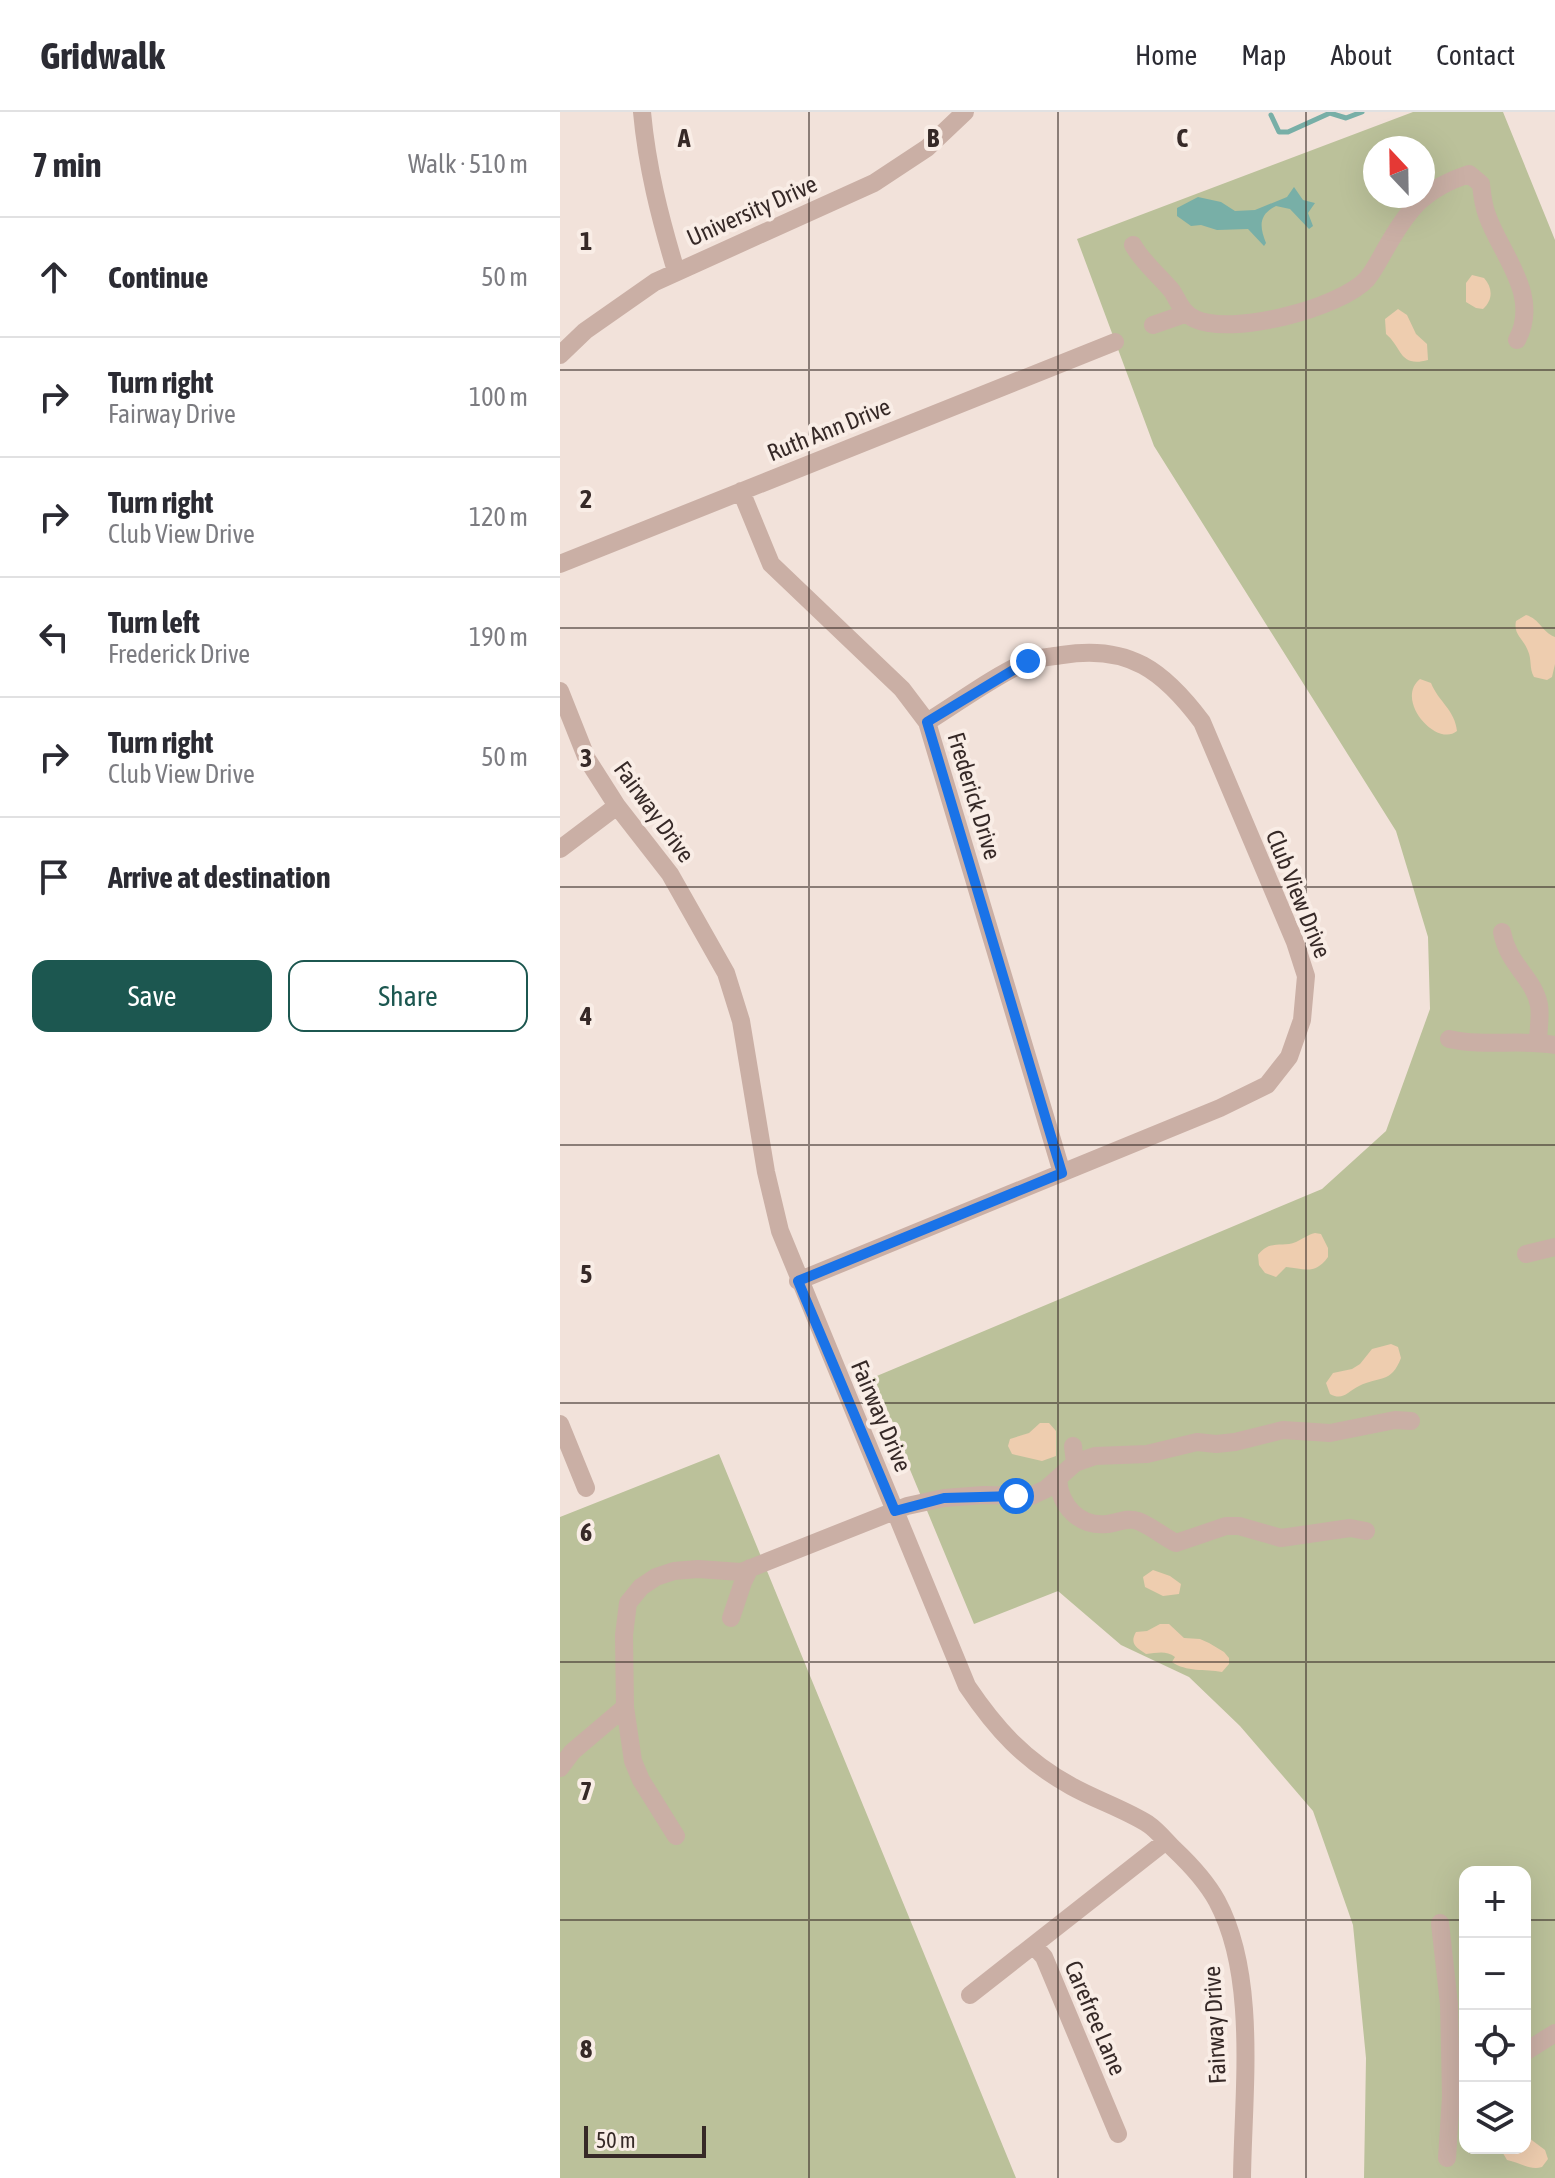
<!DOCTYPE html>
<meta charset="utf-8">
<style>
:root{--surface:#fff;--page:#f2f2f3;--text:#2b2b33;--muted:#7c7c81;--line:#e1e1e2;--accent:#1c5750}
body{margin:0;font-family:"Asap Condensed",sans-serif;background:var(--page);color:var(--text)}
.controls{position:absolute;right:24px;bottom:24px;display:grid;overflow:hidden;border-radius:16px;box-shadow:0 8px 32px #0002}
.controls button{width:72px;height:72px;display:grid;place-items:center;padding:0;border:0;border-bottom:2px solid var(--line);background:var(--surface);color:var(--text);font:40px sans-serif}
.compass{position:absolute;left:803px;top:24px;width:72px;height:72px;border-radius:50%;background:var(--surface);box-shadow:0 8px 32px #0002;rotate:338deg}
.scale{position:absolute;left:24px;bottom:20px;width:122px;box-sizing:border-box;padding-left:8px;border:4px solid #362927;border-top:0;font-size:22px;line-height:28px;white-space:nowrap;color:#362927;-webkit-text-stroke:6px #f9ede6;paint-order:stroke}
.stop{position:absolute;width:24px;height:24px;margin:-18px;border:6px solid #1a73e8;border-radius:50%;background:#fff}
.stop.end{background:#1a73e8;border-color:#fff;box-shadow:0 2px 8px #0008}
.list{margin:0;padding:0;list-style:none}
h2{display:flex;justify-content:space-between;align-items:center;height:104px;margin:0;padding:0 32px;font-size:34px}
h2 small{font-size:26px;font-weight:400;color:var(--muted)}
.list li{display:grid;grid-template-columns:52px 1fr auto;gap:24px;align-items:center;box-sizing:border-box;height:120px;padding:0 32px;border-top:2px solid var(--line)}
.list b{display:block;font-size:30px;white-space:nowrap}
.list p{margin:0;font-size:26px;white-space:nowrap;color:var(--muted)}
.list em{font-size:26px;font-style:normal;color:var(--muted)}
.actions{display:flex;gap:16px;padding:24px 32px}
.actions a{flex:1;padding:18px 0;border:2px solid var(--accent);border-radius:16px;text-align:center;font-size:28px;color:var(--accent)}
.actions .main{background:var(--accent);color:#fff}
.icon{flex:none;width:44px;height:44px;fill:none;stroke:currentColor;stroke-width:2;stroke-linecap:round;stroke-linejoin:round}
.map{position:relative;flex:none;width:995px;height:2066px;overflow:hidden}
header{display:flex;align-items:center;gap:48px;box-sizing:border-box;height:112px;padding:0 40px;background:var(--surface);border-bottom:2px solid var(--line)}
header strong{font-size:38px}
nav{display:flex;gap:44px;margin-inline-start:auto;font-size:28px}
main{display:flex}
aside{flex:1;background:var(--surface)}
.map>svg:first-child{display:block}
.green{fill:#bbc19a;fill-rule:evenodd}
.sand{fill:#eecdaf}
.water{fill:#78afa7}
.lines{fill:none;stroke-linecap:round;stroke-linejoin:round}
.stream{stroke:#78afa7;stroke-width:5}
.minor{stroke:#caafa5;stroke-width:18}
.route{stroke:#1a73e8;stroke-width:10}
.grid{fill:none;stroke:#362927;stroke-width:2;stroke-opacity:0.55}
.labels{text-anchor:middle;stroke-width:8;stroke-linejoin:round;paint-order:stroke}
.street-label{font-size:24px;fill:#362927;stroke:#f9ede6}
.grid-label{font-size:26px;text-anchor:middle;font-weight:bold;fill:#362927;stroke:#f9ede6;stroke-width:8;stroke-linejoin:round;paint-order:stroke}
</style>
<header>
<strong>Gridwalk</strong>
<nav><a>Home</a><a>Map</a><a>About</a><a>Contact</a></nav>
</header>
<main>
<aside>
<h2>7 min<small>Walk · 510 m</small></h2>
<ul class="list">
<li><svg class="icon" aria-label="ahead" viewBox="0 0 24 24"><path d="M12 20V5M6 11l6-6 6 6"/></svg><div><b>Continue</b></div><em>50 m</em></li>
<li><svg class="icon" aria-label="right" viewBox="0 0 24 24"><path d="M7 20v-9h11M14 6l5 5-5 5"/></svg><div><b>Turn right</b><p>Fairway Drive</p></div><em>100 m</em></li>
<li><svg class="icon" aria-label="right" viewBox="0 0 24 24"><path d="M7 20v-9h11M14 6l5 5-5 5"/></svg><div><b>Turn right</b><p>Club View Drive</p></div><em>120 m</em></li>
<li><svg class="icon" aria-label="left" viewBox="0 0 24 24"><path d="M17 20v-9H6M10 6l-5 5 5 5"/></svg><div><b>Turn left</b><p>Frederick Drive</p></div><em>190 m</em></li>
<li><svg class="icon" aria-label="right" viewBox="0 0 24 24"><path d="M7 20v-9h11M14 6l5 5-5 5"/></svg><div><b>Turn right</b><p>Club View Drive</p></div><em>50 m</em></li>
<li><svg class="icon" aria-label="arrive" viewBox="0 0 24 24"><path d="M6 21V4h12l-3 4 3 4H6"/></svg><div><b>Arrive at destination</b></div></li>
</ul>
<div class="actions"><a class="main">Save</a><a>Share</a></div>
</aside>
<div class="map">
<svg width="995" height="2066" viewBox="0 0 995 2066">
<rect width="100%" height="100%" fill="#f2e2da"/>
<path class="green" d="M853 0H943L995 128V2066H804L806 1946 793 1813 753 1699 680 1614 629 1565 561 1533 498 1479 414 1512 312 1266 762 1077 826 1019 870 897 868 825 836 719 594 334 517 127ZM815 36H863V84H815ZM905 1760H965V2036H905Z
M159 1342 456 2066H0V1405Z"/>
<path class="sand" d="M912 163 924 166C933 176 933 188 923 197L916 196 906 190V171Z
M838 197 847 203 856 222 867 232 868 248C839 256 842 235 826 222L825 207Z
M966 503C980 507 982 520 995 525V552L992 565 987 568 974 565C969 556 972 548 968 539 964 527 953 523 956 509Z
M860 567 871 571C878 589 895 598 897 619 877 636 834 588 860 567Z
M755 1121 761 1122 768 1136V1145C755 1163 745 1157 726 1155L716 1165 705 1161 699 1153 698 1143C710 1127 722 1136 736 1130 743 1127 747 1123 755 1121Z
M831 1232 838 1235 841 1246C831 1272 819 1264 799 1274 787 1280 783 1289 770 1282L766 1271 773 1261 792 1257 800 1252 812 1237Z
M480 1311H489L496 1319V1344L482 1349 452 1342 448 1334 450 1327 469 1321Z
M593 1458 610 1464 621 1472 619 1482 603 1484 585 1475 583 1465Z
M600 1512H609L624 1526 640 1527 649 1531 664 1540 669 1546V1552L662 1560C645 1557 626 1560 612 1550L615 1545C606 1538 597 1541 586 1542 577 1536 569 1532 576 1520L587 1519Z
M965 2023 985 2038 988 2047 982 2055C970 2059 959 2050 947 2048L940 2036H965Z"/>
<path class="water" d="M734 75 743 88 755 91 748 101 753 114 749 117 730 97 716 94C699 102 699 114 706 131L704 134 688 117 657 118 641 113 631 114 617 104V96L638 85 661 90 675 99 695 98 727 85Z"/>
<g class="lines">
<path class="stream" d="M711 3 719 20H728L770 1 786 6 802 0"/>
<path class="minor" d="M82 0C87 55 100 106 116 159
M573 133C583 151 599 163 612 179 619 190 622 201 635 207 671 224 779 197 807 167 816 156 821 144 829 131 851 93 867 76 909 62L921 72C922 82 923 93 927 103 941 143 981 183 957 228
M593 213 619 204 622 197
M0 243 25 219 95 170 314 71 367 36 405 0
M181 379 211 452 342 577 367 610 502 1061
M0 452 555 230
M0 579 27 647 57 694 110 762 166 861 181 909 206 1060 220 1119 407 1574C436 1617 464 1648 511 1674 536 1688 564 1697 588 1712 597 1718 606 1729 614 1737 631 1753 646 1769 657 1789 698 1865 683 1981 682 2066
M0 737 57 694
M942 820C948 853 974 866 979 893 981 904 978 919 978 931
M889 927C925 935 960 927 995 933
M966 1142 995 1135
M238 1169 660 996 707 973 729 945 742 908 746 864 735 830 642 610C604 559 569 532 502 543 491 545 477 545 466 550 434 564 398 591 367 610
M0 1312 26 1376
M515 1351 535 1344 587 1342 637 1330 656 1332 675 1330 723 1318 770 1321 835 1308 851 1309
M498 1367C500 1394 519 1415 547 1412 558 1411 567 1405 578 1409 591 1414 604 1425 616 1431L666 1414H679L721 1426 790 1416 806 1419
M171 1506 183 1470 190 1456
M0 1656 12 1640 65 1595
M116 1724 81 1668 73 1649 65 1595 64 1523 68 1491 81 1475 96 1465 114 1459 138 1457 181 1460 347 1394 384 1386 424 1383 471 1384 486 1377 515 1351 513 1334
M880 1811 889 1892 891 1984 887 2046
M474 1834 484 1845 558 2022
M410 1883 606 1729
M965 1940 995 1921"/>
</g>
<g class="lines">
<path class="route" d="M456 1384 384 1386 335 1399 238 1169 502 1061 367 610 468 549"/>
</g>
<path class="grid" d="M249 0V2066M498 0V2066M746 0V2066M0 258H995M0 516H995M0 775H995M0 1033H995M0 1291H995M0 1550H995M0 1808H905M965 1808H995"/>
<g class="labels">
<g class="street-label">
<text transform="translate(192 99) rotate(-24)" y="8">University Drive</text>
<text transform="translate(269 318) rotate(-22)" y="8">Ruth Ann Drive</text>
<text transform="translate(414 684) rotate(73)" y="8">Frederick Drive</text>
<text transform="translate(94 700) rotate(54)" y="8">Fairway Drive</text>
<text transform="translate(738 782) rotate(68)" y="8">Club View Drive</text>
<text transform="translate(321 1304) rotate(67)" y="8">Fairway Drive</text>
<text transform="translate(535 1906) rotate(67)" y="8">Carefree Lane</text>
<text transform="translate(655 1913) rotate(-93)" y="8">Fairway Drive</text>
</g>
</g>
<g class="grid-label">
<text x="124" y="35">A</text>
<text x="373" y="35">B</text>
<text x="622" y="35">C</text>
<text x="26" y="138">1</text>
<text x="26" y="396">2</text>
<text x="26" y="655">3</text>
<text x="26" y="913">4</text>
<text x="26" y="1171">5</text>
<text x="26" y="1429">6</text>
<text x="26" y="1688">7</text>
<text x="26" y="1946">8</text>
</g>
</svg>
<div class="controls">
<button>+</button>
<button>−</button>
<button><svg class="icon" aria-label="locate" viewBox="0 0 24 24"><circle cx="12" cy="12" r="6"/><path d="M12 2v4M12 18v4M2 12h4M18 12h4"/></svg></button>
<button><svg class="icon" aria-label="layers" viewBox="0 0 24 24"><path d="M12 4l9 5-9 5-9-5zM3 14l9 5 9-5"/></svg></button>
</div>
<svg class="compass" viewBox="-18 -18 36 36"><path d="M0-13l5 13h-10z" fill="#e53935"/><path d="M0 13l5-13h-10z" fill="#7c7c81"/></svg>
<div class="scale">50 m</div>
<div class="stop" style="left:456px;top:1384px"></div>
<div class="stop end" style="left:468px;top:549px"></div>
</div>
</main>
